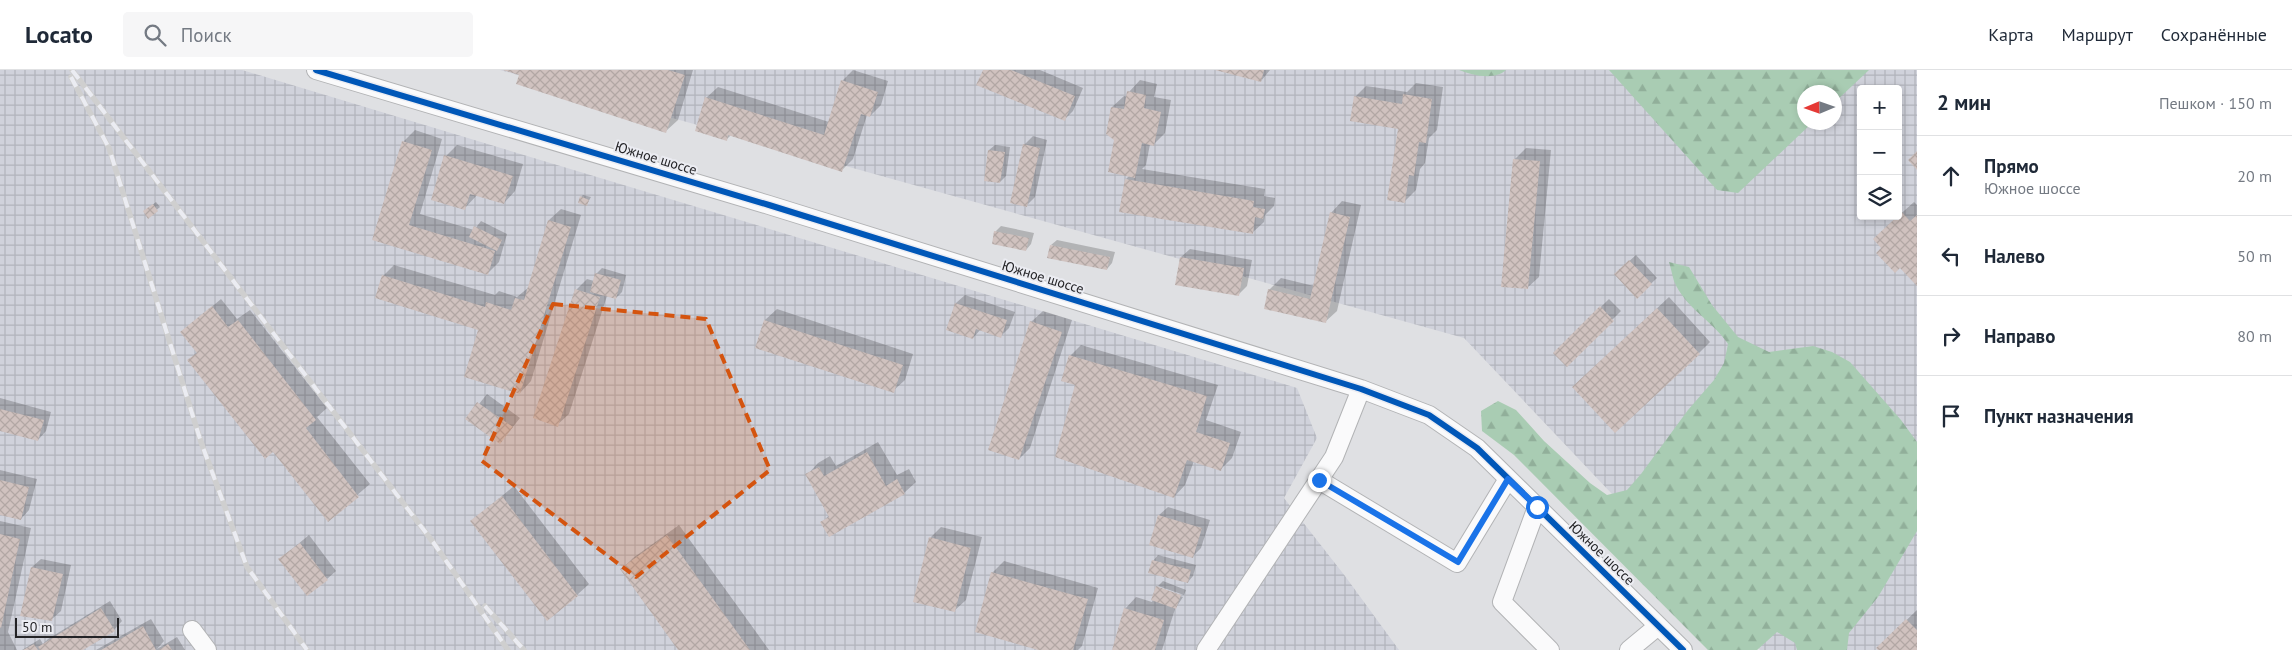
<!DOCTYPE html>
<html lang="ru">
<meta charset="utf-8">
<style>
:root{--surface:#fff;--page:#f6f6f7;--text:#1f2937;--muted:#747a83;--line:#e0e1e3}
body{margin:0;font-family:"PT Sans",sans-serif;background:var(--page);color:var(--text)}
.controls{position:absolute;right:15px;top:15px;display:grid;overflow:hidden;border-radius:5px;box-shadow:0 2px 8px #0003}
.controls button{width:45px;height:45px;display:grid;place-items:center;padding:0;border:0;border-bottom:1px solid var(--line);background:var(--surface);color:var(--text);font:25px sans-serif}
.compass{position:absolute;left:1797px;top:15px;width:45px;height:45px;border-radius:50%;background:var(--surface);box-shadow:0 2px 8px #0003;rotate:268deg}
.scale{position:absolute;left:15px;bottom:12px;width:104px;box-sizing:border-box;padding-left:5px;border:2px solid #242427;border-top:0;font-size:14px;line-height:18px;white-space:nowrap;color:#242427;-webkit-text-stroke:4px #ebecf2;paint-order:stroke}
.stop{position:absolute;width:15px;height:15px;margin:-11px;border:4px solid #1a73e8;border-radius:50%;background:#fff}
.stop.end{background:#1a73e8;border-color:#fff;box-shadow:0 1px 5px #0008}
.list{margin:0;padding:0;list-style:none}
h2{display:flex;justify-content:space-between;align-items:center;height:65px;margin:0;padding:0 20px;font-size:21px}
h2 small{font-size:16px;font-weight:400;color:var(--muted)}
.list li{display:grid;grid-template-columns:32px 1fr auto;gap:15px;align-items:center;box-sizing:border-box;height:80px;padding:0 20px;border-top:1px solid var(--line)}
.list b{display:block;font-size:19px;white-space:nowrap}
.list p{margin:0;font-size:16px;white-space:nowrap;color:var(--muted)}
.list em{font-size:16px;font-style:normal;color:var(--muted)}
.icon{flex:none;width:28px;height:28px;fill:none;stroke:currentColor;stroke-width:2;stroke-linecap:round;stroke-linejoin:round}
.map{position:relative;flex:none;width:1917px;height:580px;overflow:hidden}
header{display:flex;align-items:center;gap:30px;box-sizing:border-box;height:70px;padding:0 25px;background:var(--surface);border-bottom:1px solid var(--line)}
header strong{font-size:24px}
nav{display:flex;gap:28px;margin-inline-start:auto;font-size:18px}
.search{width:350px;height:45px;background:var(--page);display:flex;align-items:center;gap:12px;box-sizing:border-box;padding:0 18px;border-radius:5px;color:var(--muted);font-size:19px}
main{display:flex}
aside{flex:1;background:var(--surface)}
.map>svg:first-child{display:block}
.industrial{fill:url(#industrial-grid);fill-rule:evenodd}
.forest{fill:url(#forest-firs)}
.shadow{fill:#0003}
.building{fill:url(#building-cross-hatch)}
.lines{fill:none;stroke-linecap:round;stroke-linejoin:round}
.minor-casing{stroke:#b2b3b5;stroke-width:20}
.minor{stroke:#fafafb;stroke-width:18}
.rail-casing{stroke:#cfcfcf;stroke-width:5.5}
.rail{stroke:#ebecf2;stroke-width:4;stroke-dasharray:11;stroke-linecap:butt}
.cycleway-casing{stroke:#ebecf2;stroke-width:9}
.cycleway{stroke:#0057b8;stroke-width:6}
.route{stroke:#1a73e8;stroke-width:6}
.marked{fill:#d4540f;fill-opacity:0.2;stroke:#d4540f;stroke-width:4;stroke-dasharray:10 6;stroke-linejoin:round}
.labels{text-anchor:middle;stroke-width:4;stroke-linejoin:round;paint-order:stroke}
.street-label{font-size:14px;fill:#242427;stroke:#ebecf2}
</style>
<header>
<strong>Locato</strong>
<div class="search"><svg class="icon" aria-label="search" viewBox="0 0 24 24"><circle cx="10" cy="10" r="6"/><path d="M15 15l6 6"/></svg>Поиск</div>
<nav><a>Карта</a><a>Маршрут</a><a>Сохранённые</a></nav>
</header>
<main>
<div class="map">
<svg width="1917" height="580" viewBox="0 0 1917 580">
<defs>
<pattern id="industrial-grid" width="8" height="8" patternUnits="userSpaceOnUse" patternTransform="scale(1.25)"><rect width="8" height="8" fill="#d0d2db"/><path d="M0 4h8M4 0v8" fill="none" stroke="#b2b4bc"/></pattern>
<pattern id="forest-firs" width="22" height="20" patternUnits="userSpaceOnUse" patternTransform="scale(1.25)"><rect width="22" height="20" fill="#a9ccb3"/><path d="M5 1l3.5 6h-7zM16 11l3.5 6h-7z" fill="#91af9a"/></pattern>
<pattern id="building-cross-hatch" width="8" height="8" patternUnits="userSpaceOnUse" patternTransform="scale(1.25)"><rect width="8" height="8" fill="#d0c2bf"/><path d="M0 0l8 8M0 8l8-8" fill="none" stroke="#b2a7a4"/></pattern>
</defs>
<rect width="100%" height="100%" fill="#dfe0e3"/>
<path class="industrial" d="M0 0H242L1297 318 1317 368 1284 428 1345 506 1399 580H0Z
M500 0H1917V580H1760L1464 268ZM1861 19H1898V146H1861ZM1804 22H1834V52H1804Z"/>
<path class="forest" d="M1459 0H1506C1494 11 1472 5 1459 0Z
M1609 0H1869L1835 32 1834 22H1804V52L1812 53 1738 123 1717 120Z
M1669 192 1689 197 1712 235 1738 267 1769 282 1813 276 1832 282 1850 292 1901 350 1917 372V461L1878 527 1849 563 1847 580H1797L1795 573 1777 562 1757 580H1708L1514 385 1482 361 1481 341 1498 331 1516 340 1544 371 1590 413 1607 425 1627 420 1641 404 1688 340 1714 310 1724 293 1728 274C1713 251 1685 238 1674 211 1672 205 1671 198 1669 192Z"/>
<path class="shadow" d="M506 0H693L678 50 666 61Z
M853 0 888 11 881 35 870 46 867 45 853 89 842 100 731 65 726 70 706 28 718 17 829 52 842 11Z
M984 0H1040L1083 18 1073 41 1064 50Z
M1218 0H1270L1261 11Z
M1140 10 1157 14 1154 27 1171 30 1165 63 1154 74H1150L1146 95 1142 99 1265 119 1264 126 1275 128 1274 136 1265 145 1264 152 1252 163 1126 109 1130 105 1115 70 1112 37 1124 26 1128 27 1129 22Z
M1416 13 1443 17 1437 60 1429 68 1425 93 1420 99 1416 120 1405 131 1399 58 1355 27 1366 16 1407 22Z
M415 60 442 69 420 144 474 160 481 151 507 164 499 192 488 203 374 169 403 72Z
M1033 66 1047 70 1035 127 1026 136 1024 75Z
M457 75 523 94 515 121 504 133 477 125 465 138 446 86Z
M995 75 1010 77 1006 106 1000 112 989 80Z
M1526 78 1551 80 1539 207 1527 218 1515 89Z
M583 125 591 127 587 134 581 127Z
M1342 131 1361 135 1337 241 1325 252 1269 220 1281 208 1314 216 1331 143Z
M156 132 160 137 148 147 147 139Z
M1914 132 1917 135V215L1883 178 1886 157Z
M561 139 581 145 531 311 520 323 479 259 383 206 394 195 495 225 499 221 517 227 529 217 549 150Z
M1001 156 1034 163 1031 174 1026 180 995 162Z
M1057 170 1115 182 1112 193 1107 199 1051 175Z
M1190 179 1252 190 1247 216 1238 225 1176 214 1181 187Z
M1636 185 1657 208 1637 227 1615 204Z
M602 198 626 205 622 222 616 228 607 226 569 344 557 355 576 220 587 209 594 211 596 204Z
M965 225 1015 242 1009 258 1001 266 981 259 973 268 948 259 956 233Z
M1669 227 1710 272 1699 283 1585 306Z
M221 229 237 249 250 240 327 338 317 347 370 414 328 450 273 380 189 290 197 282 182 262Z
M1609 229 1621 241 1567 295 1554 283Z
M777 239 913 284 905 310 893 321 757 277 765 250Z
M1043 241 1072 250 1030 378 1019 389 1031 252Z
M1081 275 1218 315 1206 350 1241 362 1232 388 1220 400 1194 391 1185 415 1174 427 1077 315 1070 286Z
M487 324 520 348 500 373 467 349Z
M0 328 51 342 46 361 38 370 0 360Z
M878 372 897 405 909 399 916 412 904 423 822 453 829 445 807 405 818 393 830 386 836 396Z
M0 400 37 409 29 440 21 449 0 444Z
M514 416 589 514 577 525 472 451Z
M1168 437 1210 450 1201 478 1192 487 1159 445Z
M0 451 31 458 8 562 17 580H0Z
M679 455 769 580H679L621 500 633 488Z
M941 457 982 467 966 530 954 541 930 468Z
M309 465 336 501 327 509 280 489Z
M1158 485 1196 495 1193 506 1188 512 1153 491Z
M41 489 71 495 61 541 52 549 32 497Z
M1004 491 1098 518 1082 576 1078 580H1043L992 503Z
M1163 511 1186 520 1184 525 1158 516V519L1183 527 1175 539 1162 580H1113L1125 539 1136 527 1152 532 1157 517Z
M110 531 122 551 114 560 81 580H22L40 569 43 574 48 569Z
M1917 540V580H1880L1889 567Z
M151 549 164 571 157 579 177 567 185 580H96Z"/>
<path class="building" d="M503 0H668L685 5 666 63 516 14 519 5Z
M983 0H1011L1075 26 1065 51 976 15Z
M1215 0H1264L1261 12Z
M841 10 878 22 870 47 861 44 842 102 728 65 727 71 695 61 705 27 824 65Z
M1127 21 1146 25 1144 38 1161 42 1154 76 1142 73 1135 108 1108 102 1114 70 1106 64 1111 37 1124 39Z
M1403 24 1432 29 1426 73 1419 72 1414 106 1409 105 1405 133 1387 130 1398 59 1350 51 1354 26 1402 34Z
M402 71 432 80 409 155 495 181 488 205 372 170Z
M1023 74 1040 78 1027 137 1010 133Z
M988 80 1005 82 1000 113 984 111Z
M1917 81V100L1908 90Z
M444 85 513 106 504 134 470 124 465 140 431 130Z
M1513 89 1540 91 1528 219 1501 217Z
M1125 109 1254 131 1253 137 1265 139 1263 149 1255 147 1253 164 1119 142Z
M580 126 589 130 587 136 578 133Z
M153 134 158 141 148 149 143 141Z
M1330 142 1350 147 1326 253 1264 239 1268 219 1310 229Z
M1902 142 1910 151 1917 145V216L1900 198 1895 203 1876 183 1881 178 1873 169Z
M548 150 571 157 520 324 464 307 478 260 375 228 382 205 485 237 486 232 511 240 515 228 524 230Z
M474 156 502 170 497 181 469 167Z
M994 161 1029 168 1026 181 992 174Z
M1050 175 1110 187 1107 200 1047 188Z
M1180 187 1244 198 1239 226 1175 215Z
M1629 190 1652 214 1637 229 1614 204Z
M595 203 621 210 616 229 590 222Z
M575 219 600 227 558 357 533 348Z
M955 233 1007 250 1001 268 976 259 973 269 946 260Z
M212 236 228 257 238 250 316 350 306 358 359 427 328 452 273 382 265 389 187 290 197 283 180 262Z
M1600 236 1614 251 1567 297 1553 283Z
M1657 238 1700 284 1615 363 1572 317Z
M764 250 903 295 894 323 755 278Z
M1030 251 1062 262 1019 390 988 380Z
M1069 285 1207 326 1196 362 1230 373 1221 401 1187 390 1174 428 1055 387 1075 315 1061 311Z
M477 332 513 357 500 374 465 349Z
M0 339 44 350 38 371 0 361Z
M867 382 886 416 897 409 905 424 829 467 820 452 829 447 805 404 819 397 824 406Z
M0 410 29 417 21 450 0 445Z
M502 426 578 526 547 551 470 451Z
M1158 445 1202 458 1193 488 1149 475Z
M0 464 20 469 1 558 0 557Z
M667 465 750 580H678L620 499Z
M929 467 971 478 955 542 913 532Z
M300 473 328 510 307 526 278 489Z
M1152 490 1191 500 1188 513 1148 503Z
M31 497 63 504 52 551 20 546Z
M991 502 1088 529 1073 580H1038L975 562Z
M1156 516 1181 525 1176 539 1151 530Z
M101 538 115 561 83 580H40L38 577Z
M1124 538 1164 550 1155 580H1112Z
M1906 549 1917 560V580H1878L1876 578Z
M143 556 156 580H101Z
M34 574 38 580H23Z
M168 574 172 580H159Z"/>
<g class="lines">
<g class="minor-casing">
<path id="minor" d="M316 0 769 135 1361 319 1429 345 1477 378 1683 580
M1319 410 1457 493 1508 409
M1537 437 1502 532 1550 580
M192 560 207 580
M1206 580 1334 387 1361 319
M1629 580 1658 556"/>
</g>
<use href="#minor" class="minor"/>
<g class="rail-casing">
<path id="rail" d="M72 0 433 472 508 580
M71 7 109 78 201 372 247 497 307 580
M485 536 524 580"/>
</g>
<use href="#rail" class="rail"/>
<g class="cycleway-casing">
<path id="cycleway" d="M316 0 769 135 1361 319 1429 345 1477 378 1683 580"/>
</g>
<use href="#cycleway" class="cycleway"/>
</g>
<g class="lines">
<path class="route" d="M1319 410 1458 492 1508 409 1537 437"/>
</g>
<path class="marked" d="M553 234 706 249 770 400 636 507 482 391Z"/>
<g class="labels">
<g class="street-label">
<text transform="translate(656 88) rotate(17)" y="5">Южное шоссе</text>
<text transform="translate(1043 207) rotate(17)" y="5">Южное шоссе</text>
<text transform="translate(1602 483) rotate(44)" y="5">Южное шоссе</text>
</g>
</g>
</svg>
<div class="controls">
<button>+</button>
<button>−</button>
<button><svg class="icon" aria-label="layers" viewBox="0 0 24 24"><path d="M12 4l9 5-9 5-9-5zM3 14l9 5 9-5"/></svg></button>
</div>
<svg class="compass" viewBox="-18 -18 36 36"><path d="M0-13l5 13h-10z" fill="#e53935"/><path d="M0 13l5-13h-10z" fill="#747a83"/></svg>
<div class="scale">50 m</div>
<div class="stop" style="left:1537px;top:437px"></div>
<div class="stop end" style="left:1319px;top:410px"></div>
</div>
<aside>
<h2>2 мин<small>Пешком · 150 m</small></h2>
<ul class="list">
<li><svg class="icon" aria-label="ahead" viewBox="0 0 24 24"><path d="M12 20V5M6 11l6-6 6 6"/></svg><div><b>Прямо</b><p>Южное шоссе</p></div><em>20 m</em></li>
<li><svg class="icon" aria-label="left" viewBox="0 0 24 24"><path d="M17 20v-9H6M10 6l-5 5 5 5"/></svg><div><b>Налево</b></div><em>50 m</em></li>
<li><svg class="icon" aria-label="right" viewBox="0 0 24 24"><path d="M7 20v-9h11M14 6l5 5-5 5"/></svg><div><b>Направо</b></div><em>80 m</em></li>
<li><svg class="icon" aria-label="arrive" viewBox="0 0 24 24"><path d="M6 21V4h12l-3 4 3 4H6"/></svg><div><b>Пункт назначения</b></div></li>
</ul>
</aside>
</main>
